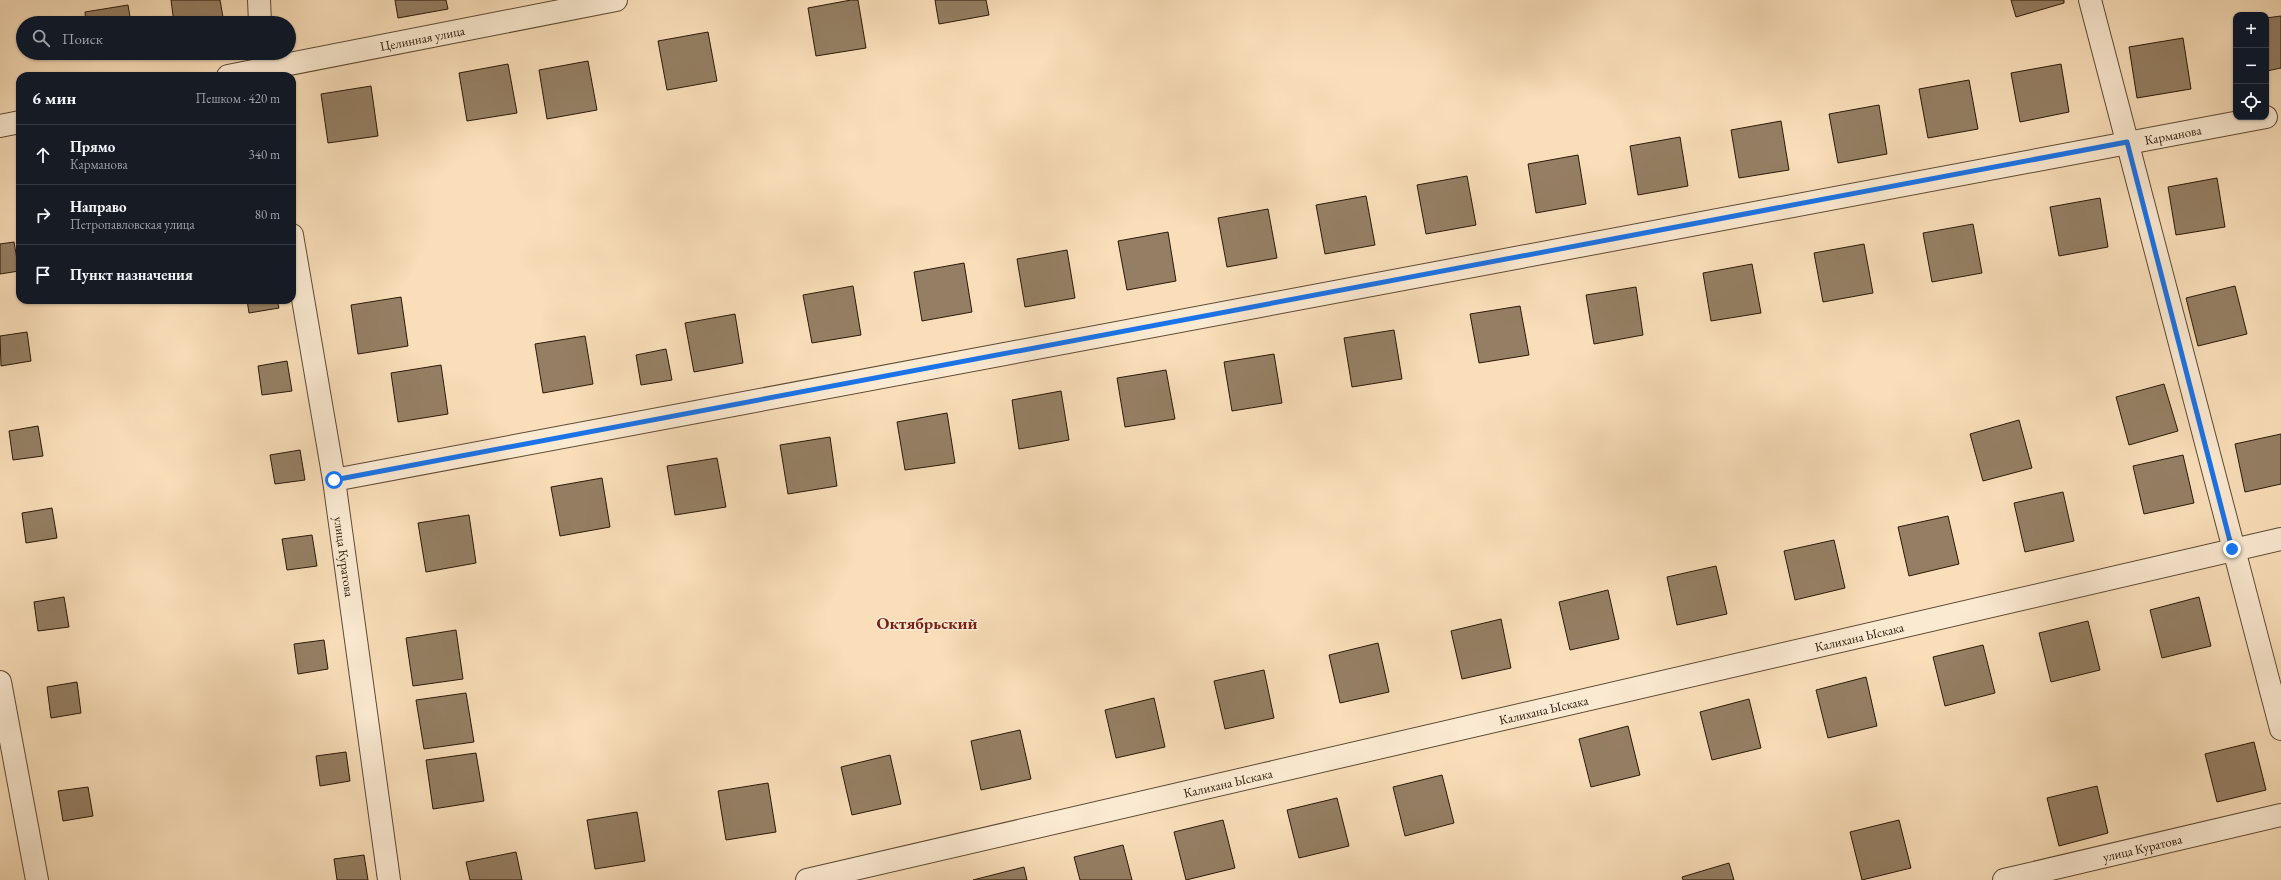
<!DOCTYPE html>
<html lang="ru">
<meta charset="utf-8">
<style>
:root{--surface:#171b24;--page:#20242c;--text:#f1f3f6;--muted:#9ea1a6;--line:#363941}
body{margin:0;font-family:"EB Garamond",serif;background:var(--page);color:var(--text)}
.controls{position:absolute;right:12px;top:12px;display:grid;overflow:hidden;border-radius:8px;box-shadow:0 1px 3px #0004}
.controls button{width:36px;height:36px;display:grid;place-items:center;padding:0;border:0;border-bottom:1px solid var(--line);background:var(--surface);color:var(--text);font:20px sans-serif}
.stop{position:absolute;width:12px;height:12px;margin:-9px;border:3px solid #1a73e8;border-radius:50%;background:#fff}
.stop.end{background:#1a73e8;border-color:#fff;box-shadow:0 1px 4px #0008}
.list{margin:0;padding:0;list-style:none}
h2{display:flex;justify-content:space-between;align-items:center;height:52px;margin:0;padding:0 16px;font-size:17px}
h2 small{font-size:13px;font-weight:400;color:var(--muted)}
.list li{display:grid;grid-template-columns:26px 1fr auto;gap:12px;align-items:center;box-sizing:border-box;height:60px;padding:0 16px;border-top:1px solid var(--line)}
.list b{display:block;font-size:15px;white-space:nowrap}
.list p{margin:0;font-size:13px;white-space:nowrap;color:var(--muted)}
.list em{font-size:13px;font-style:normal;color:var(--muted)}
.icon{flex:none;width:22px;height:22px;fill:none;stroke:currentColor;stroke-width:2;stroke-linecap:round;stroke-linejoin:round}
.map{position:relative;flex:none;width:2281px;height:880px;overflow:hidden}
.search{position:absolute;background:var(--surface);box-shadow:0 1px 3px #0004;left:16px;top:16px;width:280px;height:44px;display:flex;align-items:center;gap:10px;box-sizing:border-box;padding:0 14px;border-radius:22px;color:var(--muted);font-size:15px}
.panel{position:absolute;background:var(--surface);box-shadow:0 1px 3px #0004;left:16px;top:72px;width:280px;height:232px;border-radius:12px}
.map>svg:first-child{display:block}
.building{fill:#957f64;stroke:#291908}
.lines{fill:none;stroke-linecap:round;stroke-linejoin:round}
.street-casing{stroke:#5d4a34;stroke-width:24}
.street{stroke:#fbead2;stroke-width:22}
.route{stroke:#1a73e8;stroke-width:5}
.labels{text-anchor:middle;stroke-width:3;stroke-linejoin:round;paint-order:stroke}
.street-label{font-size:13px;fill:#291908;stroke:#fbead2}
.district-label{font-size:17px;font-weight:bold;fill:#7a1f14;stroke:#fbead2}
</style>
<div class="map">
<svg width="2281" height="880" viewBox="0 0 2281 880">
<rect width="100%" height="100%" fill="#f9deb9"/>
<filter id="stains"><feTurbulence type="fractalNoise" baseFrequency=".005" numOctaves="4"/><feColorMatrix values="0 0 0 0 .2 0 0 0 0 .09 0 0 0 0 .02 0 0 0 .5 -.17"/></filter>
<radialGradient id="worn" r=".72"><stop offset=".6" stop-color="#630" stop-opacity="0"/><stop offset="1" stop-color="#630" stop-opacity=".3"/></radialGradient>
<path class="building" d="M171 0H220L224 23H174Z
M395 0H446L448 9 398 18Z
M851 0H858L866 48 816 56 808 8Z
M935 0H986L989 15 939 24Z
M2011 0H2064V3L2016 17Z
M128 5 131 23H86L85 12Z
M2281 16V68L2267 71 2266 18Z
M708 32 717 81 667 90 658 41Z
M2183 38 2191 89 2137 98 2129 47Z
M90 53H107L90 55Z
M588 61 597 110 547 119 539 70Z
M508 64 517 113 467 121 459 73Z
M2061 64 2069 112 2020 122 2011 73Z
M1969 80 1978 129 1928 138 1919 89Z
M371 86 378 136 328 143 321 94Z
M1879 105 1887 154 1838 163 1829 114Z
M1781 121 1789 170 1739 178 1731 130Z
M1680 137 1688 186 1638 195 1630 146Z
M1578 155 1586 204 1536 213 1528 164Z
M1467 176 1476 225 1426 234 1417 185Z
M2217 178 2225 227 2176 235 2168 187Z
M1366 196 1375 245 1325 254 1316 205Z
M2100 198 2108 247 2059 256 2050 207Z
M1268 209 1277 258 1227 267 1218 218Z
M1973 224 1982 273 1932 282 1923 233Z
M1168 232 1176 281 1127 290 1118 241Z
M14 242 19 271 0 274V244Z
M1864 244 1873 293 1823 302 1814 253Z
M1067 250 1075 298 1025 307 1017 259Z
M964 263 972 312 922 321 914 272Z
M1752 264 1761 313 1711 321 1703 273Z
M853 286 861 335 812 343 803 295Z
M2235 286 2247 334 2198 346 2186 298Z
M1636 287 1643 335 1594 344 1586 295Z
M401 297 408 346 358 354 351 305Z
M247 300H277L279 308 249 313Z
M1520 306 1529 355 1479 363 1470 314Z
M735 314 743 363 694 372 685 323Z
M1394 330 1402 379 1352 387 1344 338Z
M27 332 31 361 1 366 0 336Z
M585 336 593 384 543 393 535 344Z
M666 349 672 380 641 385 636 355Z
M1274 354 1282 403 1232 411 1224 362Z
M287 361 292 391 262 395 258 366Z
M441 365 448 414 398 422 391 373Z
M1166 370 1175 419 1125 427 1117 378Z
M2164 384 2178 431 2129 445 2116 397Z
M1061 391 1069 440 1019 449 1012 400Z
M947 413 955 463 905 470 897 422Z
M2019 420 2032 468 1983 481 1970 434Z
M38 426 43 456 13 460 9 431Z
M2281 434V484L2245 492 2235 444Z
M830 437 837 486 788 494 780 445Z
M300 450 305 480 275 484 270 455Z
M2183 455 2194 503 2144 514 2133 466Z
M717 458 726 507 675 515 667 466Z
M602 478 610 527 560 536 551 487Z
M2063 492 2074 541 2025 552 2014 503Z
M52 508 57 538 26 543 22 513Z
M469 515 476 563 426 572 418 523Z
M1948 516 1959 564 1909 576 1898 527Z
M312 535 317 566 287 570 282 539Z
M1834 540 1845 588 1795 600 1784 551Z
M1716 566 1727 614 1677 625 1667 577Z
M1608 590 1619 639 1570 650 1559 602Z
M64 597 69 627 38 631 34 602Z
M2199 597 2211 646 2162 658 2150 610Z
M1501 619 1511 668 1462 679 1451 631Z
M2088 621 2100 670 2051 682 2039 633Z
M456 630 463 679 413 686 406 638Z
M324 640 328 669 298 674 294 644Z
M1378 643 1389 692 1340 703 1329 655Z
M1983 645 1995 693 1945 706 1933 657Z
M1264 670 1274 718 1225 729 1214 681Z
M1866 677 1877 726 1828 738 1816 690Z
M77 682 81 713 51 718 47 687Z
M466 693 474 742 424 749 416 700Z
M1154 698 1165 747 1116 758 1105 710Z
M1749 699 1761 748 1712 760 1700 712Z
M1628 726 1640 775 1591 787 1579 739Z
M1020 730 1031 779 981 790 971 741Z
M2254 742 2266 790 2217 802 2205 754Z
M346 752 350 781 320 786 316 756Z
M476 753 484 801 433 809 426 760Z
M890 755 901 804 852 815 841 767Z
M1442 775 1454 823 1405 836 1393 787Z
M768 783 776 832 726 840 718 791Z
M2097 786 2108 833 2059 846 2047 798Z
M88 787 93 816 63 821 58 791Z
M1337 798 1349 846 1299 858 1287 810Z
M637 812 645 861 595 869 587 820Z
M1223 820 1235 868 1186 880 1174 832Z
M1899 820 1911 868 1862 880 1850 832Z
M1123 845 1132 880H1080L1074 857Z
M516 852 522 880H470L466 862Z
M364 855 368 880H337L334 859Z
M1729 863 1734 880H1683L1682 877Z
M1024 867 1027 880H973Z"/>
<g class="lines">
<g class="street-casing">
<g id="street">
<path d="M259 0 260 23"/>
<path d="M2090 0 2281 729"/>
<path id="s1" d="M228 76 616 0"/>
<path d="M0 126 20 122"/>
<path id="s2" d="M292 235 334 480 389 880"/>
<path id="s3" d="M334 480 2266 117"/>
<path d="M0 682 37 880"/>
<path id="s4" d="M807 880 2281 539"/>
<path id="s5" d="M2004 880 2281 815"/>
</g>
</g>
<use href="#street" class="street"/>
</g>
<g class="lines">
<path class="route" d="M334 480 2127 142 2232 549"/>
</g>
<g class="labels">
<g class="street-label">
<text dy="5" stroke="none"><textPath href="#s1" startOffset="198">Целинная улица</textPath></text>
<text dy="5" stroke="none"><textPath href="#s3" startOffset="1871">Карманова</textPath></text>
<text dy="5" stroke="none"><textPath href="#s2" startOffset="326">улица Куратова</textPath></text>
<text dy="5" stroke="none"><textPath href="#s4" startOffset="1080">Калихана Ыскака</textPath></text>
<text dy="5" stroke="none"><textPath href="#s4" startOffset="756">Калихана Ыскака</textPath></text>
<text dy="5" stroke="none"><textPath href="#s4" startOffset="432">Калихана Ыскака</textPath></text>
<text dy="5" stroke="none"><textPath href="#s5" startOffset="142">улица Куратова</textPath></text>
</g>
<g class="district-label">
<text x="927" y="629">Октябрьский</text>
</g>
</g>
<rect width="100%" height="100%" filter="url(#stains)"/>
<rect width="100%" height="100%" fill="url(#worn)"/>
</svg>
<div class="controls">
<button>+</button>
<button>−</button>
<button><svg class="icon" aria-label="locate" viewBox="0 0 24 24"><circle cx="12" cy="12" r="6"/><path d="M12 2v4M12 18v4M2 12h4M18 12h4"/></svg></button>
</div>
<div class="stop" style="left:334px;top:480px"></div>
<div class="stop end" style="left:2232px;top:549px"></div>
<div class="search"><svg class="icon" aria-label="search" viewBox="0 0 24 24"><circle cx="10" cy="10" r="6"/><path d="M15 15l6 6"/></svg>Поиск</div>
<section class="panel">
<h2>6 мин<small>Пешком · 420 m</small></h2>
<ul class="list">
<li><svg class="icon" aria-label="ahead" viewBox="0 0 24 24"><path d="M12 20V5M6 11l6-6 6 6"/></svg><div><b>Прямо</b><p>Карманова</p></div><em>340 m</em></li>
<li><svg class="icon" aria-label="right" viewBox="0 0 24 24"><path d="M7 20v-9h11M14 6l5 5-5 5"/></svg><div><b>Направо</b><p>Петропавловская улица</p></div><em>80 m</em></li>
<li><svg class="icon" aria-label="arrive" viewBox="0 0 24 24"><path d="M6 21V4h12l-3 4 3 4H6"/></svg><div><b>Пункт назначения</b></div></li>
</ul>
</section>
</div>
